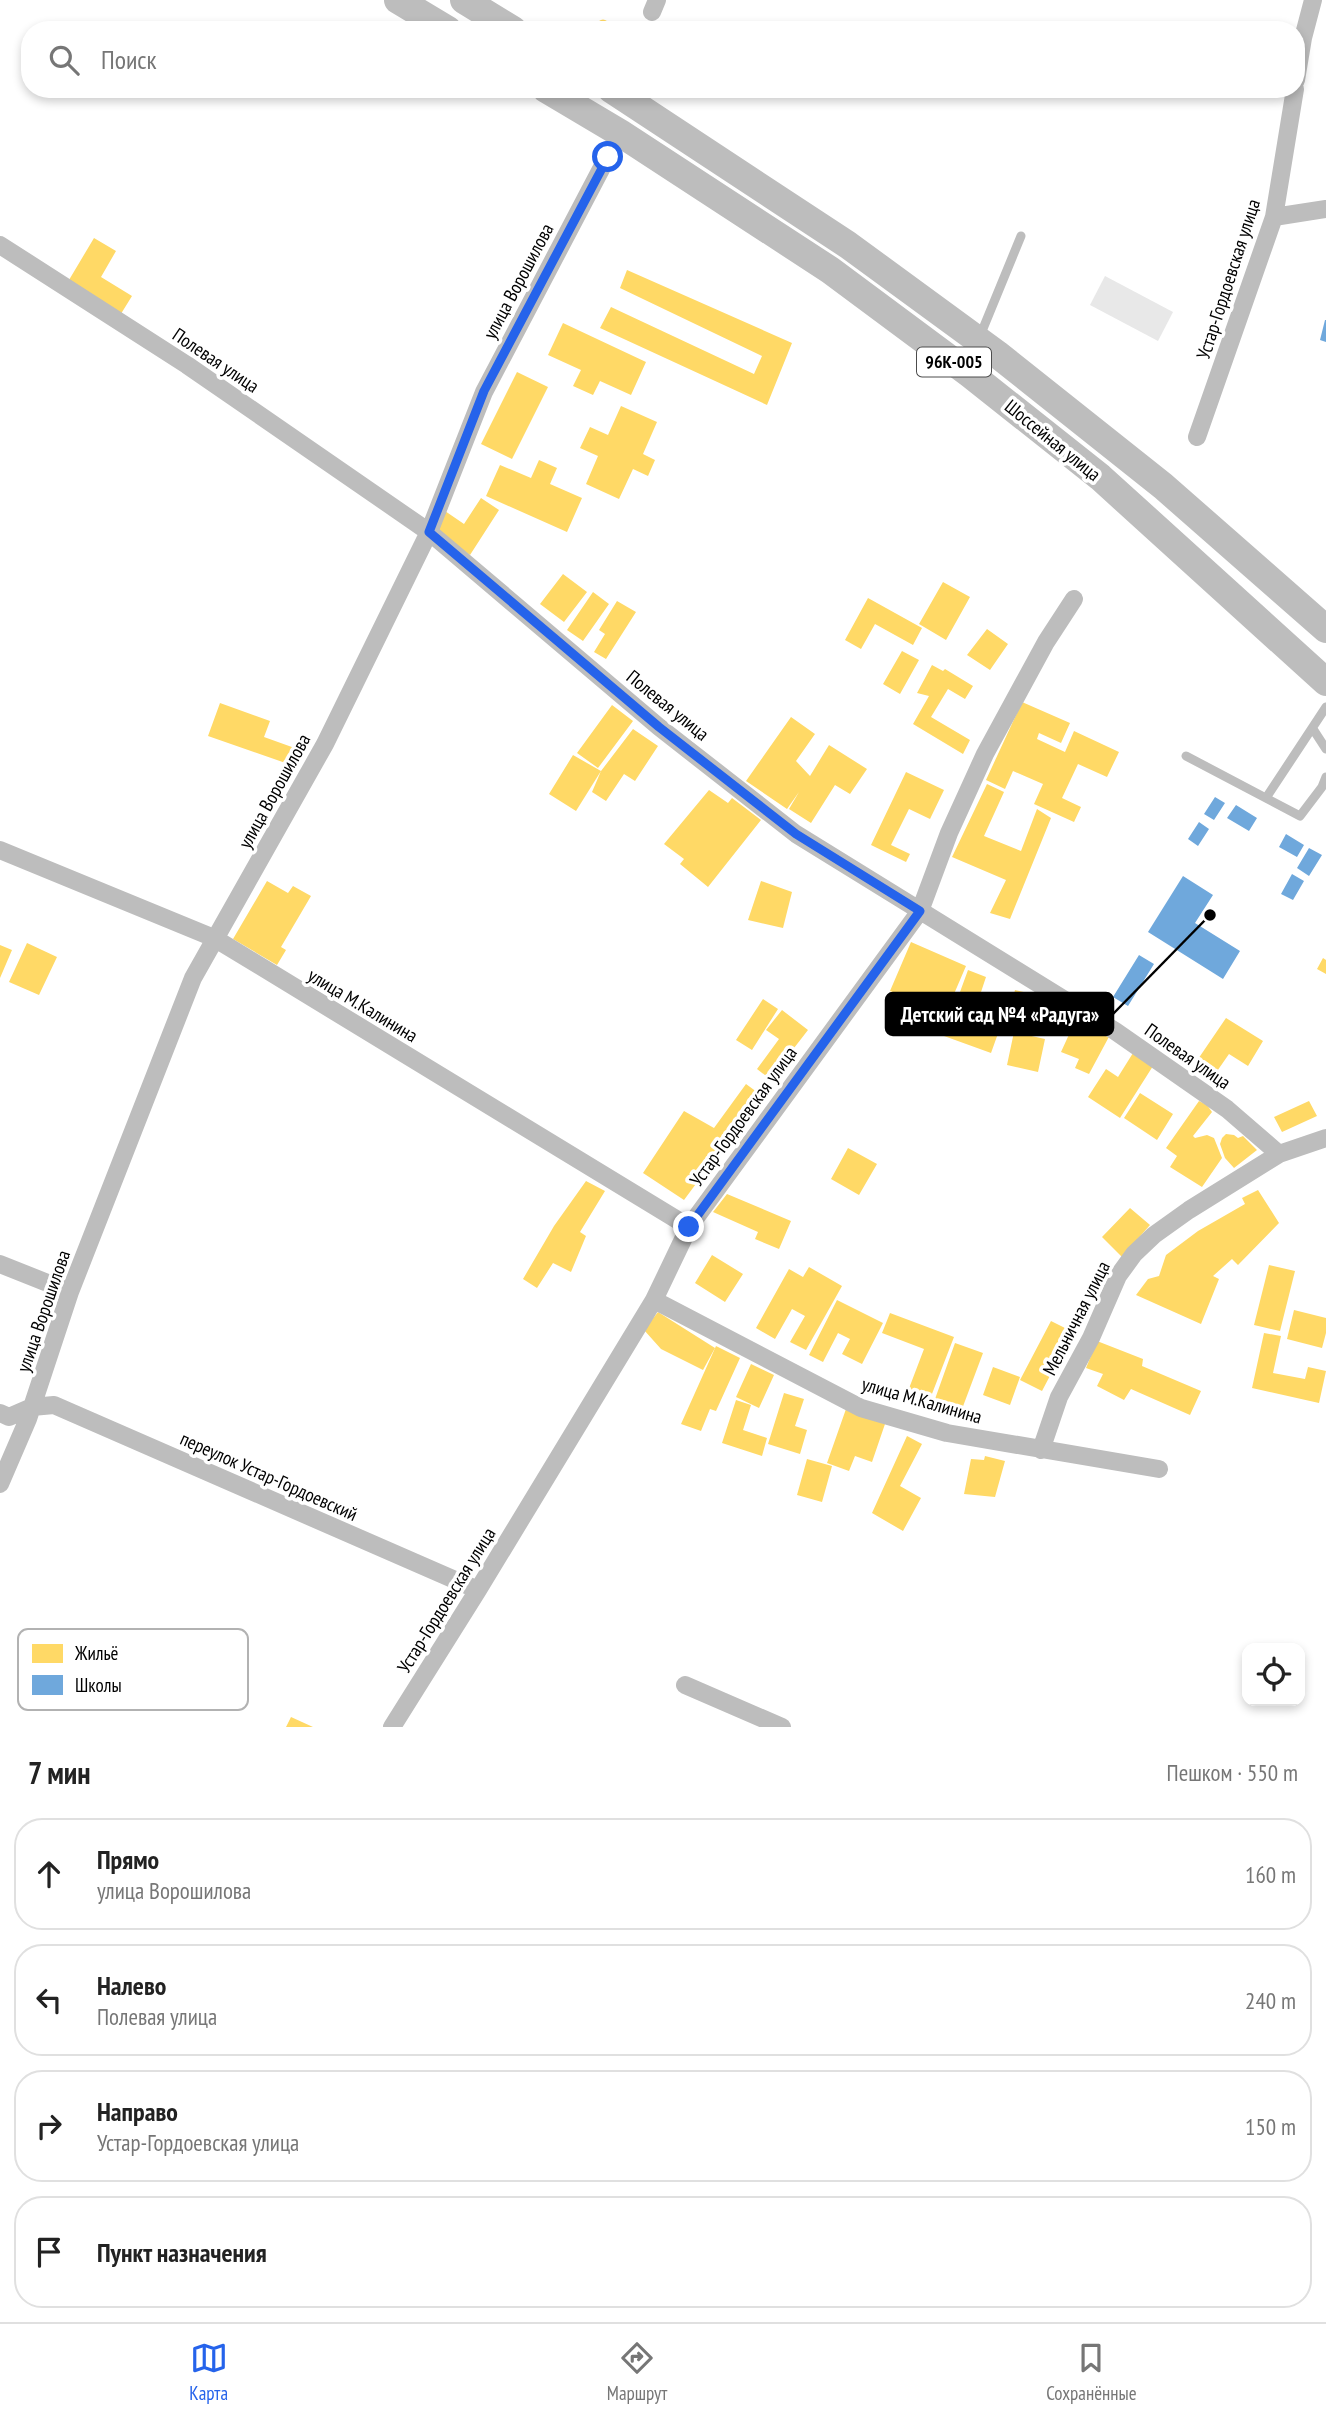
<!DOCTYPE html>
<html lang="ru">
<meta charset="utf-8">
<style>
:root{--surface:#fff;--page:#f2f2f2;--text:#222;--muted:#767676;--line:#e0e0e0;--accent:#2563eb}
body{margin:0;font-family:"PT Sans Narrow",sans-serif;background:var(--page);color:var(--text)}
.controls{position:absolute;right:21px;bottom:21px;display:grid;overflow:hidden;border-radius:14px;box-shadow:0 4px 10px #0003}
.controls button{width:63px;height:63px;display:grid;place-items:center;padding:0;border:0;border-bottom:2px solid var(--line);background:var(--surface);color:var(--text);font:35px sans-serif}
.stop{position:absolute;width:21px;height:21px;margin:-16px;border:5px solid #2563eb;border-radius:50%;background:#fff}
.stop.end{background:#2563eb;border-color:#fff;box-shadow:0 2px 7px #0008}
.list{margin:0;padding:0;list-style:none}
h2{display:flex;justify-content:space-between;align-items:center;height:91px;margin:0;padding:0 28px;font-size:30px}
h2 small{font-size:23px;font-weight:400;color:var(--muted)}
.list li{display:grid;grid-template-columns:46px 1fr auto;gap:21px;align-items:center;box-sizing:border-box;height:112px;margin:0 14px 14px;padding:0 14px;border:2px solid var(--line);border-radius:28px}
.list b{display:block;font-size:26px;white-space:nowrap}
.list p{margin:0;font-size:23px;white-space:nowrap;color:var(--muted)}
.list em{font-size:23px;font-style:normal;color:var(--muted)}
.icon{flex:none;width:38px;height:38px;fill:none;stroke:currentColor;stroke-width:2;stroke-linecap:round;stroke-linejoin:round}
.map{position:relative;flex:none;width:1326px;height:1727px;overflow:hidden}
.search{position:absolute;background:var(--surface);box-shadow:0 4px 10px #0003;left:21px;right:21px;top:21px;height:77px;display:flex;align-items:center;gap:18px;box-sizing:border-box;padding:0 24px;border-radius:28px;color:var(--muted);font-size:26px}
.sheet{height:595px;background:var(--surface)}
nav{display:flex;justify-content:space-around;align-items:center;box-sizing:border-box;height:98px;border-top:2px solid var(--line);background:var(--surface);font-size:19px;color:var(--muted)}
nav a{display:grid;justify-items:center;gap:4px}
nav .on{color:var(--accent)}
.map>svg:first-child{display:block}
.green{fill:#e8e8e8}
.homes{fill:#ffd966}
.schools{fill:#6fa8dc}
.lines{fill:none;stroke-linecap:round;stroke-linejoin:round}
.lane{stroke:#bdbdbd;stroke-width:9}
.street{stroke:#bdbdbd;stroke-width:18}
.primary{stroke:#bdbdbd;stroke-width:28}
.route{stroke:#2563eb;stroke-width:9}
.labels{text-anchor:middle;stroke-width:7;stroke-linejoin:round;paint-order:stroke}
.shield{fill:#fff;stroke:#4c4c4c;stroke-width:2}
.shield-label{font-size:18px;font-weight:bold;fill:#000}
.street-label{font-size:19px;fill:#000;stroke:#fff}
.key{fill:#fff;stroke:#b2b2b2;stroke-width:2}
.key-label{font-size:19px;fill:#000}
.leader{fill:none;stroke:#000;stroke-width:2.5}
.callout-dot{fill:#000;stroke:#fff;stroke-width:2.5}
.callout{fill:#000;stroke:#000;stroke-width:2.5}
.callout-label{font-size:21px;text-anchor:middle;font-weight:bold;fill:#fff}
</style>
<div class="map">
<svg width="1326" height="1727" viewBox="0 0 1326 1727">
<rect width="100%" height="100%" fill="#fff"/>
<path class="green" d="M1105 276 1173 312 1158 341 1090 305Z"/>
<path class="homes" d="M597.5 25a5.5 5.5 0 1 1 11 0a5.5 5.5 0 1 1-11 0Z
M94 238 116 251 101 277 132 296 119 317 66 285Z
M627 270 792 343 767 405 600 328 611 307 754 374 762 356 620 288Z
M563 323 646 362 631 395 600 381 593 395 573 386 581 370 548 355Z
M517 372 548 387 512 459 481 444Z
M621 406 657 422 643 454 655 460 648 476 633 469 619 499 586 484 598 456 580 448 590 427 608 435Z
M539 460 557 468 550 484 582 498 567 532 486 496 500 465 531 478Z
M481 498 499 510 470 555 432 530 445 511 464 524Z
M563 574 587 592 564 622 540 604Z
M943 582 970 597 946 640 919 624Z
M593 592 609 604 583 641 567 630Z
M868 598 922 628 913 645 875 624 861 649 845 640Z
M617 601 636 612 606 659 594 652 605 634 599 630Z
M987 629 1008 644 990 670 967 655Z
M902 651 919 660 900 694 883 684Z
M932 665 943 671 945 669 973 686 965 699 948 689 931 717 970 740 963 754 913 724 929 696 917 693Z
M1022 702 1070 723 1061 743 1039 733 1037 739 1065 752 1074 731 1119 752 1107 777 1078 764 1062 798 1081 807 1074 822 1034 804 1043 784 1013 771 1005 789 986 780Z
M220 703 270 721 264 737 303 751 297 767 208 736Z
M612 705 633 721 598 768 577 753Z
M791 717 815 734 796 761 810 776 829 745 867 769 850 794 835 785 811 823 789 809 799 792 787 809 746 781Z
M633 729 658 746 635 781 624 774 606 801 592 792 601 771 602 772 601 771Z
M573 755 601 771 576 811 549 794Z
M906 772 944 790 930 819 909 809 891 845 910 854 906 862 871 845Z
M987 784 1004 792 984 836 1021 851 1037 809 1051 818 1010 919 990 913 1006 880 952 857Z
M709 790 728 803 732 798 761 820 708 887 680 864 684 859 664 844Z
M267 881 288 893 293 886 311 896 281 947 286 950 277 965 233 939Z
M761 881 792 892 783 928 748 920Z
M911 942 966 966 945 1015 890 991Z
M27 943 57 957 39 995 9 982Z
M0 945 12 950 0 978Z
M1323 958 1326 960V974L1317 969Z
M968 970 986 977 977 1004 1005 1014 991 1053 944 1036Z
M1015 990 1041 996 1032 1034 1006 1028Z
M763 999 778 1009 752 1050 736 1040Z
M782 1010 808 1030 770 1079 757 1069 779 1039 766 1030Z
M1077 1017 1111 1033 1089 1074 1075 1068 1079 1059 1061 1052Z
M1226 1018 1263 1041 1248 1066 1229 1054 1213 1077 1194 1065Z
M1014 1032 1045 1039 1038 1072 1007 1065Z
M1133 1053 1153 1066 1120 1118 1088 1097 1106 1069 1118 1077Z
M746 1084 765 1098 734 1140 730 1138 684 1200 643 1173 684 1111 714 1128Z
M1140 1093 1173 1114 1157 1140 1124 1118Z
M1199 1101 1207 1105 1212 1112 1193 1136 1195 1138 1207 1135 1214 1138 1222 1158 1202 1187 1170 1167 1177 1156 1166 1148Z
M1309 1101 1317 1116 1282 1132 1274 1117Z
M1226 1134 1234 1135 1238 1138 1243 1136 1257 1150 1234 1168 1225 1158 1220 1144 1222 1138Z
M848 1148 877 1164 859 1195 831 1179Z
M586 1181 605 1191 580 1232 586 1236 571 1272 553 1263 537 1288 523 1279 554 1226Z
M1258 1190 1279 1223 1238 1265 1232 1259 1213 1276 1219 1279 1201 1324 1136 1295 1148 1279 1159 1276 1166 1255 1198 1231 1245 1204 1242 1198Z
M727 1194 791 1221 779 1249 755 1239 758 1232 713 1212Z
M1130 1208 1150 1225 1122 1257 1102 1237Z
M712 1255 743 1274 725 1302 695 1283Z
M1269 1265 1295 1271 1280 1331 1254 1325Z
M809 1267 842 1286 806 1350 790 1342 805 1316 792 1309 775 1339 756 1328 789 1269 803 1277Z
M837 1300 883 1323 862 1364 842 1354 850 1339 838 1333 823 1362 809 1355Z
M1294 1310 1326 1318V1333L1322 1348 1287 1339Z
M658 1312 715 1348 703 1370 661 1349 644 1330Z
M890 1313 954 1337 930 1399 908 1391 924 1349 882 1333Z
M1051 1321 1073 1332 1042 1391 1020 1380Z
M1264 1333 1281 1336 1273 1373 1305 1379 1308 1367 1326 1371 1319 1403 1252 1388Z
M1097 1341 1143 1359 1142 1366 1201 1391 1190 1415 1131 1389 1124 1400 1097 1386 1103 1374 1086 1368Z
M955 1343 983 1353 962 1409 935 1399Z
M716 1346 740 1358 716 1411 710 1409 701 1431 681 1424Z
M751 1364 774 1375 759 1408 736 1397Z
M993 1367 1020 1377 1010 1405 983 1395Z
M784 1393 804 1399 795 1426 807 1430 800 1454 768 1444Z
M736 1400 751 1405 743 1430 767 1438 762 1456 722 1443Z
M846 1409 885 1424 872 1462 855 1456 849 1471 827 1463Z
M907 1436 922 1444 900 1486 921 1498 903 1531 872 1513Z
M985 1456 1005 1461 995 1497 964 1494 971 1459 984 1460Z
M807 1459 832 1466 822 1502 797 1495Z
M291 1717 313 1727H286Z"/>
<path class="schools" d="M1325 320H1326V342L1320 340Z
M1215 797 1225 803 1214 820 1204 814Z
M1236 805 1257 818 1249 831 1227 818Z
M1199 822 1209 829 1198 846 1188 839Z
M1286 834 1304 845 1297 857 1279 847Z
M1309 848 1322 855 1309 876 1297 868Z
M1292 874 1304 881 1293 900 1281 894Z
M1183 876 1213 895 1195 923 1240 951 1223 979 1148 932Z
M1139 955 1154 964 1128 1006 1113 997Z"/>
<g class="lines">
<path class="lane" d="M980 336 1021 236
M1313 729 1326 749
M1186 756 1300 816 1322 787 1326 777
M1266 798 1326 707"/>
<path class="street" d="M652 12 657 0
M1296 80 1303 38 1313 0
M1274 217 1326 209
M0 245 187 365 429 532 659 727 796 834 1115 1031 1227 1109 1279 1154 1326 1138
M1197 437 1274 217 1295 89
M0 850 214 938 689 1227
M0 1264 70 1292
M654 1300 861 1408 947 1433 1159 1469
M0 1413 9 1417 32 1407 54 1405 478 1590
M1041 1450 1059 1397 1091 1338 1118 1276 1134 1254 1154 1235 1189 1210 1279 1154
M0 1484 28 1419 70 1292 193 978 325 744 429 532 484 392 620 133
M685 1685 782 1727
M392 1727 478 1590 654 1300 689 1227 920 911 949 833 985 754 1046 642 1074 599"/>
<path class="primary" d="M398 0 448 30
M464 0 513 30
M546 89 620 133 830 270 970 374 1100 477 1326 682
M611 89 848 245 997 354 1163 486 1326 629"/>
</g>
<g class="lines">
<path class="route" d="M608 157 484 391 429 532 659 727 796 834 920 911 689 1227"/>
</g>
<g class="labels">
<rect class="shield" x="917" y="347.5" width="74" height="29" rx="5"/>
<g class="shield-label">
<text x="954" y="368">96К-005</text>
</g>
<g class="street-label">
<text transform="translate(1228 279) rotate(-72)" y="7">Устар-Гордоевская улица</text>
<text transform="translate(518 281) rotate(-62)" y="7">улица Ворошилова</text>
<text transform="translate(216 360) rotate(34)" y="7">Полевая улица</text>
<text transform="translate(1053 440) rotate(39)" y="7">Шоссейная улица</text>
<text transform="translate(668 705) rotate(39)" y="7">Полевая улица</text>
<text transform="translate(274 791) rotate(-61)" y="7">улица Ворошилова</text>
<text transform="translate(363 1005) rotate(31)" y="7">улица М.Калинина</text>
<text transform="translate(1188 1056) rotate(35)" y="7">Полевая улица</text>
<text transform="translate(743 1116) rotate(-54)" y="7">Устар-Гордоевская улица</text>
<text transform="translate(43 1311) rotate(-71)" y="7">улица Ворошилова</text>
<text transform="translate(1076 1318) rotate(-63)" y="7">Мельничная улица</text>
<text transform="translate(922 1400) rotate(16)" y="7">улица М.Калинина</text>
<text transform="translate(269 1476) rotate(24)" y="7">переулок Устар-Гордоевский</text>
<text transform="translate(446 1600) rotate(-58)" y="7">Устар-Гордоевская улица</text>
</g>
</g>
<rect x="18" y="1629" width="230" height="81" rx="10" class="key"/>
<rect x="32" y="1644" width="31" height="19" fill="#ffd966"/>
<rect x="32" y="1675" width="31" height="20" fill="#6fa8dc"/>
<g class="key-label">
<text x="75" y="1660">Жильё</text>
<text x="75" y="1692">Школы</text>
</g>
<path class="leader" d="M1210 915L1113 1014"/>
<circle class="callout-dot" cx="1210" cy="915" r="7"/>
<rect class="callout" x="886" y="993" width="227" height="42" rx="7"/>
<g class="callout-label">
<text x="1000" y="1022">Детский сад №4 «Радуга»</text>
</g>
</svg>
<div class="controls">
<button><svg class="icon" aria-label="locate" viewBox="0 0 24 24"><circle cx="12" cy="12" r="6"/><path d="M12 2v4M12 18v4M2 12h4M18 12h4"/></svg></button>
</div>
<div class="stop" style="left:608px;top:157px"></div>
<div class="stop end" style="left:689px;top:1227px"></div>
<div class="search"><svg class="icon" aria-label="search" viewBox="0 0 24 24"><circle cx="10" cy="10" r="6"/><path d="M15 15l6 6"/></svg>Поиск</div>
</div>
<section class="sheet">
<h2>7 мин<small>Пешком · 550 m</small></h2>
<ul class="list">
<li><svg class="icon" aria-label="ahead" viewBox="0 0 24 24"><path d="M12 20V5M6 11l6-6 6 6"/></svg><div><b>Прямо</b><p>улица Ворошилова</p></div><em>160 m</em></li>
<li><svg class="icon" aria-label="left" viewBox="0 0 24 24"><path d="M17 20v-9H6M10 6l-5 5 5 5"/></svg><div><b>Налево</b><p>Полевая улица</p></div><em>240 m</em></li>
<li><svg class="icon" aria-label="right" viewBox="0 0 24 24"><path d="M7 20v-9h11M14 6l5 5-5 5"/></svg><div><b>Направо</b><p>Устар-Гордоевская улица</p></div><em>150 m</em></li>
<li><svg class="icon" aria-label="arrive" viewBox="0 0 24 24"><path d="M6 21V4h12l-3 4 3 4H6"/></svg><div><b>Пункт назначения</b></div></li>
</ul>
</section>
<nav>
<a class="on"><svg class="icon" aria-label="map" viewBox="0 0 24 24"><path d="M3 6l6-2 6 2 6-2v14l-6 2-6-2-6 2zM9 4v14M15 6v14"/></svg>Карта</a>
<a><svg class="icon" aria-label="directions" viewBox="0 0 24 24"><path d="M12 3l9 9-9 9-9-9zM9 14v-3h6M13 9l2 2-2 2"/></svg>Маршрут</a>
<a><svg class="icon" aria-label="saved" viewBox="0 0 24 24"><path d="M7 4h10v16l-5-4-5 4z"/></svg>Сохранённые</a>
</nav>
